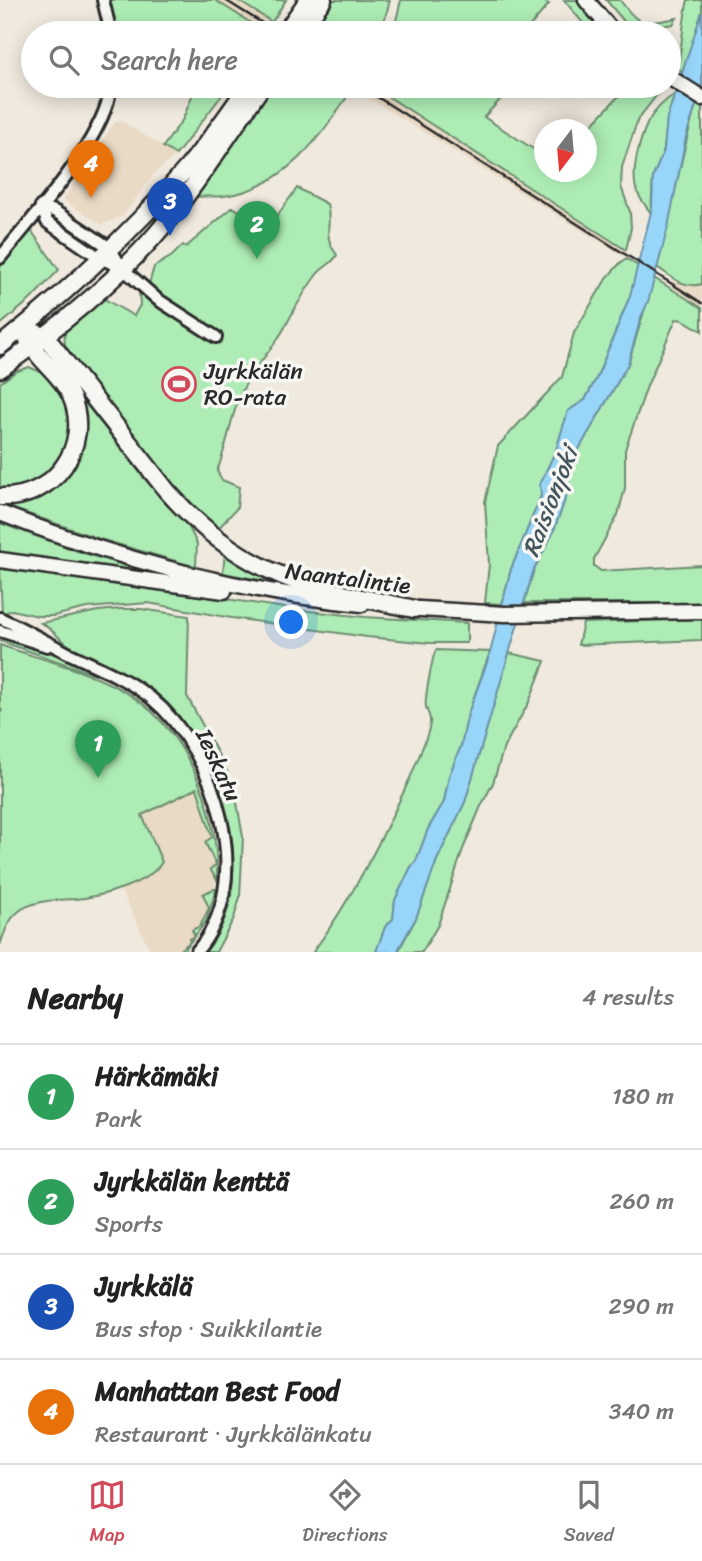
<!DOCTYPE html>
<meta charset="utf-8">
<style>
:root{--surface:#fff;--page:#f2f2f2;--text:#222;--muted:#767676;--line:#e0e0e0;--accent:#d1495b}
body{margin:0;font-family:Sriracha,sans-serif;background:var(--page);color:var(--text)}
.compass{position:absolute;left:534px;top:119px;width:63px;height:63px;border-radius:50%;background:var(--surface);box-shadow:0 4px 18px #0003;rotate:196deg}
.you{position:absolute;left:292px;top:623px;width:24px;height:24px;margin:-18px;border:5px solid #fff;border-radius:50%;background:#1a73e8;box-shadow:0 0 0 10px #1a73e833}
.badge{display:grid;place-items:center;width:46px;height:46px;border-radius:50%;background:var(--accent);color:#fff;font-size:23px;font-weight:700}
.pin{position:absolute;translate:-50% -58px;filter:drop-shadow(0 2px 4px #0008)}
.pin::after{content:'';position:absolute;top:37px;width:24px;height:21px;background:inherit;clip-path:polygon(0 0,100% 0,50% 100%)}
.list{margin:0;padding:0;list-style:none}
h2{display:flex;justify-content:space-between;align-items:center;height:91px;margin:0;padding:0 28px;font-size:30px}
h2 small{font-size:23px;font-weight:400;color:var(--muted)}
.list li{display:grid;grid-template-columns:46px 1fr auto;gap:21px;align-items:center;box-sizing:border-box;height:105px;padding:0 28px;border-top:2px solid var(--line)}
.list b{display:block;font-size:26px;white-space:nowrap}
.list p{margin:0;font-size:23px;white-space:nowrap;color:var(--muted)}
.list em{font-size:23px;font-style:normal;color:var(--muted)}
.icon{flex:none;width:38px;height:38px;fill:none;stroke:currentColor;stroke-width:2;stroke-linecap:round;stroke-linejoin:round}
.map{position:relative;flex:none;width:702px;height:952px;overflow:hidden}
.search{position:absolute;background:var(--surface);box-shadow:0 4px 18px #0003;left:21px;right:21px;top:21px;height:77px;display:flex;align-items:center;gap:18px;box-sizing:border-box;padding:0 24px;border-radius:38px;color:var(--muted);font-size:26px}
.sheet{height:511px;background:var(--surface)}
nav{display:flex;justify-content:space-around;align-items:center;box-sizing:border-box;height:98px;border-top:2px solid var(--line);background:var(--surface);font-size:19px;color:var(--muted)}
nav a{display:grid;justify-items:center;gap:4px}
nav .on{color:var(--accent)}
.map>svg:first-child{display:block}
.built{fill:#e9dac5}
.green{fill:#adecb4;stroke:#6c8c70;stroke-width:2}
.water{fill:#98d6f9;stroke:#6c92a7;stroke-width:2}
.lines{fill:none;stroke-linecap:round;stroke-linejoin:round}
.street-casing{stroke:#2b2b2b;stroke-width:16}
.secondary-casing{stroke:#2b2b2b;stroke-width:19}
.primary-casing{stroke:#2b2b2b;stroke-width:21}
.street{stroke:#f6f6f2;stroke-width:10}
.secondary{stroke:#f6f6f2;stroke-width:14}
.primary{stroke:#f6f6f2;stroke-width:16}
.rail{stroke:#2b2b2b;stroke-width:2.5}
.labels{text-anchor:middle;stroke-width:7;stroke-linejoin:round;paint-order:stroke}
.poi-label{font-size:23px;fill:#2b2b2b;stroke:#f6f6f2;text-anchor:start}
.street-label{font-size:23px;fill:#2b2b2b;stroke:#f6f6f2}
.water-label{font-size:24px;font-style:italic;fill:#46565e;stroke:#f6f6f2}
</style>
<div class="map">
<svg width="702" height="952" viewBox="0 0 702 952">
<rect width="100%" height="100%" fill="#f0e9de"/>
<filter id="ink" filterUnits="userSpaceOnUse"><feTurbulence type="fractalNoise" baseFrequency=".0143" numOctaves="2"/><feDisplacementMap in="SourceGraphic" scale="14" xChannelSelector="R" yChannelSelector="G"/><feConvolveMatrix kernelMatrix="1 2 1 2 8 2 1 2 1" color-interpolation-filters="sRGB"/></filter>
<g filter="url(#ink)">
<path class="built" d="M215 0H237L272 22 265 32Z
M349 86H372L626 250 623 256Z
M121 121 176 155 154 174 124 215 102 225 63 200 115 122Z
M674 279 689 286 702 284V308L670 286Z
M200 787 210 816 216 847 217 867 215 893 201 929 182 952H151L107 862 131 820Z"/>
<path class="green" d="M109 0H215L265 32 119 33Z
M237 0H286L272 22Z
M333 0H390L381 33H308Z
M401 0H541L549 4 524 33H393Z
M564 0H583L610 33H591Z
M606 0H620C641 29 643 24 677 18L673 24 648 28 634 33Z
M688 0H702V12L683 72 677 68C683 45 682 23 688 0Z
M196 86H229L176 155 163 147 183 119Z
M270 86H349L353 88C321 136 286 188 224 196 214 197 202 196 192 197Z
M372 86H513L484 117 544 156V172H586L587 130 628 86H664L638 119 622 167 621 186 630 212 631 228 626 250Z
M675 94 667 118 664 150 653 177 651 213C645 205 639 198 636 189 631 170 640 139 648 122 654 111 664 101 675 94Z
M696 105 702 108V284C684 289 671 277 657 267 672 213 680 158 696 105Z
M297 188 327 204C333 227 321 233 337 255 332 265 321 267 315 277 303 293 294 310 285 327 275 346 259 362 248 380 231 408 229 442 217 471L222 480 239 487 237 508 216 531 195 516 68 353C64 343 63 337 67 327L99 296 134 316 140 305 139 291 143 293 145 297 151 287 149 284 154 267 172 256 183 245 186 247 233 207 267 230Z
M30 229 59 270 30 300 0 325V267Z
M627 259 638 266V270L630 296 597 377 585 400 568 411 556 450 542 480 541 496 511 569 502 604 485 603 489 564 485 502 498 446 562 377 574 333 606 279 621 262Z
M654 278 702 308V331L683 320 676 319 647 386 625 450V488L618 515 594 559V566L601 571 702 565V603H524L534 569 552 535 561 511 567 493 572 461 628 364Z
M29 367 43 373 56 383 65 397 72 426 63 460 30 487 0 492V383L15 372Z
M70 384 145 479 187 523 197 544 196 567 100 539 3 505 77 453Z
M0 523 77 551 155 575 0 556Z
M225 551 284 584 223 573Z
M0 567H17L291 609 365 617 467 623V643H430L367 637 232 618 148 603 87 608 53 616H38L12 610 2 614Z
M120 609H141L189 616 187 696 227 771 236 797 243 837 240 897 234 918 216 952H205C262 885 224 766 171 707 144 678 108 669 76 650 60 641 54 630 41 623L98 611Z
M702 619V640L578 645 583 623Z
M0 634 67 659 111 680 0 641Z
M0 645C40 659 83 669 120 689 186 724 219 809 217 880L210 869 216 865 205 842 212 837 197 788 142 815 162 862C149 884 100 897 75 899 58 900 31 900 18 912 8 920 4 934 0 945V713L2 711 0 707Z
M436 650 490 652 468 714 461 746 449 776 444 802 428 829 416 861 411 867 395 900 393 919 385 927 376 952H313C353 897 382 839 410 778 415 766 430 733 430 722 431 717 427 712 426 707 424 701 433 654 436 650Z
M509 653 545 661 529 702 504 747 493 783 481 806 463 849 438 925 422 952H398L416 918 437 860 465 802Z
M213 889H216L215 893 206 921 185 949 182 952H177L190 942 189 939 195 936 192 930 200 926 209 908 203 894Z"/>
<path class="water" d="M702 12V86L686 137 668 227 648 302 641 317 628 364 572 461 567 493 561 511 552 535 534 569 465 802 437 860 416 918 397 952H376L385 927 393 919 395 900 411 867 416 861 428 829 444 802 449 776 461 746 468 714 489 657 511 569 541 496 540 484 556 450 568 411 585 400 597 377 630 296 652 208 653 177 664 150 667 118Z"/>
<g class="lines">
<g class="street-casing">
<path id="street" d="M103 0 111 33
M41 206 56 212 110 248 122 268 157 299 216 337
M41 206 47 222 100 258 122 268
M0 258C34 215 105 140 111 86
M0 618C23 628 44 641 66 652 95 666 126 678 151 698 216 752 258 882 196 952
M0 631 47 646"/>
</g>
<g class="secondary-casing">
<path id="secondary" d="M586 0 614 33
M669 77 702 98
M0 513C117 559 237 592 362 604
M0 560 224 591
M403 608 505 614 702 611"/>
</g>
<g class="primary-casing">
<path id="primary" d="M285 33 308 0
M298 33 323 0
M22 328 45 336 167 491C200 528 237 558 283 576 325 593 371 599 414 609
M0 346C67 292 131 233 187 168 209 142 229 113 248 86
M0 369C58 328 122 277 167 221 201 178 231 131 262 86
M0 497C53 500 93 446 71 396 61 374 39 361 28 340"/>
</g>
<use href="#street" class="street"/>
<use href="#secondary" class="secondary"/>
<use href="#primary" class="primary"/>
<path class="rail" d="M225 0 278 33
M360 86 702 303"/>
</g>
</g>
<defs>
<g id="stadium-ring" transform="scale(1.75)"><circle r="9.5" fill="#f6f6f2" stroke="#d1495b" stroke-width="1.5"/><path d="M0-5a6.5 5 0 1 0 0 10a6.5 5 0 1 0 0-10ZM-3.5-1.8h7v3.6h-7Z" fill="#d1495b"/></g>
</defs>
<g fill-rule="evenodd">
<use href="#stadium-ring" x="179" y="384"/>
</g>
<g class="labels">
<g class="poi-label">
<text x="204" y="379">Jyrkkälän<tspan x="204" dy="26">RO-rata</tspan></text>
</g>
<g class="street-label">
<text transform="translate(348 578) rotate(7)" y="8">Naantalintie</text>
<text transform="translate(219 765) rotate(65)" y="8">Ieskatu</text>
</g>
<g class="water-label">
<text transform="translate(550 502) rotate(-69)" y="8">Raisionjoki</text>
</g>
</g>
</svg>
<svg class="compass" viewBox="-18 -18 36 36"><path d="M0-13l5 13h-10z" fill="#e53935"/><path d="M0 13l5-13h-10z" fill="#767676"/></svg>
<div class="you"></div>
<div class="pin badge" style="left:98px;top:778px;background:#2e9e5b">1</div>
<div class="pin badge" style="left:257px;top:259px;background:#2e9e5b">2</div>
<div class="pin badge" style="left:170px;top:236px;background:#1a4fb4">3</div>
<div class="pin badge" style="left:91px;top:198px;background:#e8710a">4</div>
<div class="search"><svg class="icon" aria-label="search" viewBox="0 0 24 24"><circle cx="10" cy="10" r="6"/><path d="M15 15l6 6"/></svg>Search here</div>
</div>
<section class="sheet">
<h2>Nearby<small>4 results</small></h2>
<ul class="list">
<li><span class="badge" style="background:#2e9e5b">1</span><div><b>Härkämäki</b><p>Park</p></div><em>180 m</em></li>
<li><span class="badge" style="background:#2e9e5b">2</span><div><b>Jyrkkälän kenttä</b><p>Sports</p></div><em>260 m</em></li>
<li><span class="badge" style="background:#1a4fb4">3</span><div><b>Jyrkkälä</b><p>Bus stop · Suikkilantie</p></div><em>290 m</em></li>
<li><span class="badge" style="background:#e8710a">4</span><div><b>Manhattan Best Food</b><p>Restaurant · Jyrkkälänkatu</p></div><em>340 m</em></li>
</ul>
</section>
<nav>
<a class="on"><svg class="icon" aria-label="map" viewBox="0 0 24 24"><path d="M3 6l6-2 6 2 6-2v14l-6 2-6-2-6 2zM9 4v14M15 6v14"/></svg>Map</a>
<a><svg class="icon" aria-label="directions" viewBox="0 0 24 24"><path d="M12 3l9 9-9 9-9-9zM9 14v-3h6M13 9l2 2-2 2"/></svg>Directions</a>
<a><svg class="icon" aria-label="saved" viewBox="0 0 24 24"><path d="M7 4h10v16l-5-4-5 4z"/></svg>Saved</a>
</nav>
